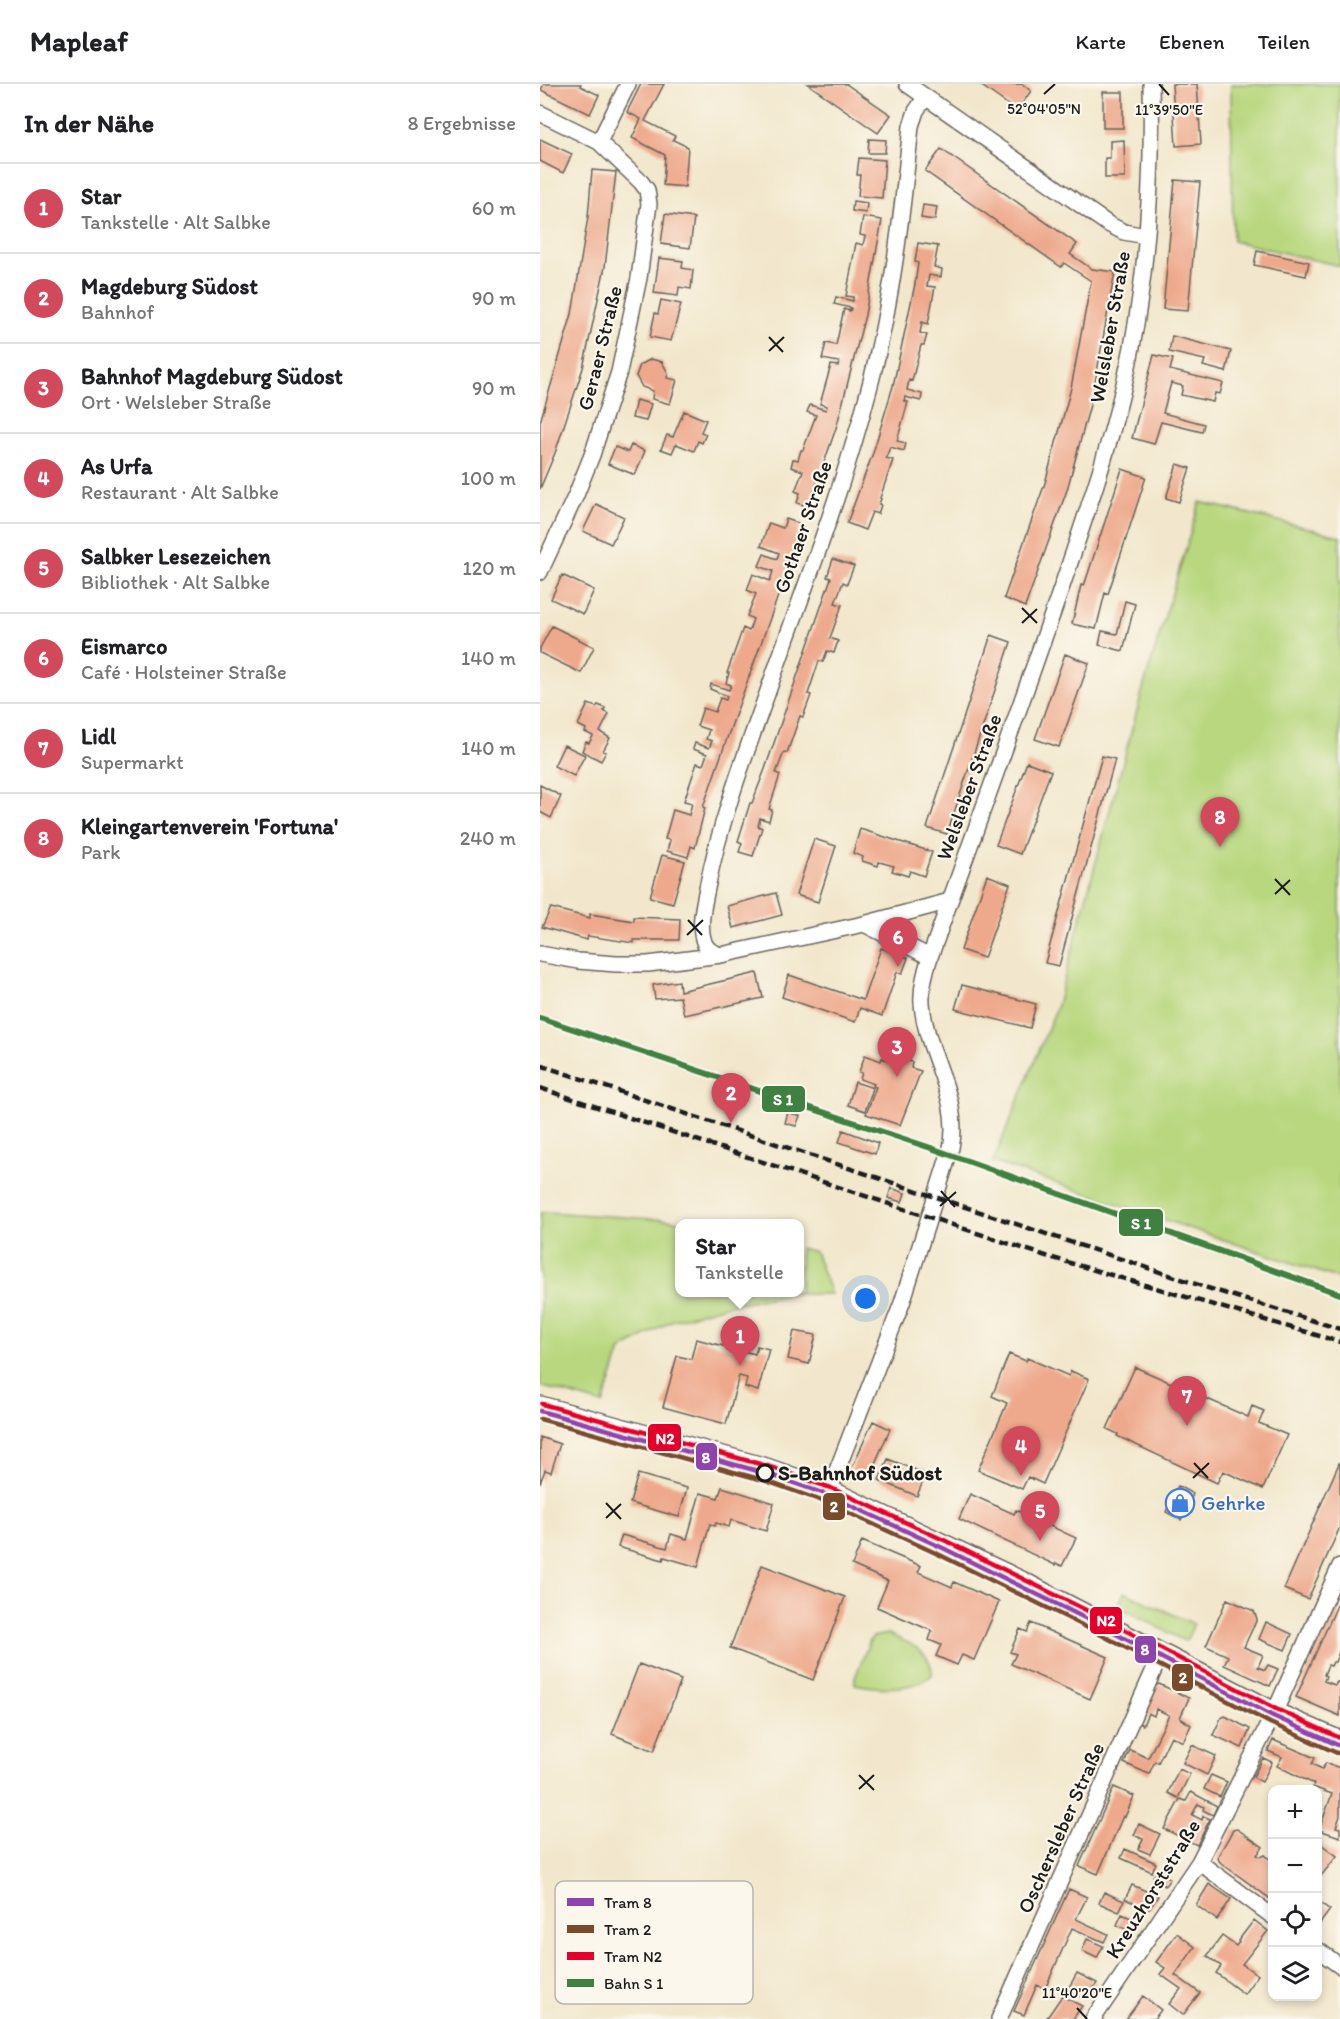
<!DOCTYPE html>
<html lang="de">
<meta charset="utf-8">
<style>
:root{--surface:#fff;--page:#f6f6f6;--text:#202124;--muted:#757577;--line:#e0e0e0;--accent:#d1495b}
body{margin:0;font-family:Itim,sans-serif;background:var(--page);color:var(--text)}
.controls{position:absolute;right:18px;bottom:18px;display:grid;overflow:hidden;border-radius:12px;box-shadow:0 3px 9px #0003}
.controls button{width:54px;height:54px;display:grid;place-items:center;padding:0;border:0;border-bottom:2px solid var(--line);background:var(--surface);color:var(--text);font:30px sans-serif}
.you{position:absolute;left:326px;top:1215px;width:21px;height:21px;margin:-15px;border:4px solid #fff;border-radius:50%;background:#1a73e8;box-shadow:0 0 0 9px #1a73e833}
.badge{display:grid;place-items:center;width:39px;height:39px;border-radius:50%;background:var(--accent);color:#fff;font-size:20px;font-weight:700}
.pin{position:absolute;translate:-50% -50px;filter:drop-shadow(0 2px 3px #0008)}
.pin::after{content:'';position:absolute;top:32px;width:21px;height:18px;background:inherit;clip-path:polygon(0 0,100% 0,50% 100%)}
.popup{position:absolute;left:135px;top:1135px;width:129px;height:78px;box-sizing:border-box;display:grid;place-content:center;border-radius:12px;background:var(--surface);filter:drop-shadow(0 2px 4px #0005);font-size:20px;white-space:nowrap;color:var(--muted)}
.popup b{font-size:22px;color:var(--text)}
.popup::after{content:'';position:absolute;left:50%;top:100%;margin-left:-12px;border:12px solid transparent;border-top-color:var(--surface)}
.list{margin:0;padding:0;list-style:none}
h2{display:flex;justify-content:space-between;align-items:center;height:78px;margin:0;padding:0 24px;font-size:26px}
h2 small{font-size:20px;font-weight:400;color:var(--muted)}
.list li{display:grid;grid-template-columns:39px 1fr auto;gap:18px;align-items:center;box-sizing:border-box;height:90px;padding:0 24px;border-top:2px solid var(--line)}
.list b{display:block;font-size:22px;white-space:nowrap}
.list p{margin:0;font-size:20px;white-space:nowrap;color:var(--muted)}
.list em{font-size:20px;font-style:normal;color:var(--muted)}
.icon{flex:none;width:33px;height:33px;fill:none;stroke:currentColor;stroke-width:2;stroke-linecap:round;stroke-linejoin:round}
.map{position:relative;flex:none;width:800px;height:1935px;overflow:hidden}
header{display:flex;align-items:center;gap:36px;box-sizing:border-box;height:84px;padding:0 30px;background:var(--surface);border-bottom:2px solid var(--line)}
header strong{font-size:28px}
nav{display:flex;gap:33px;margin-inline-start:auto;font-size:21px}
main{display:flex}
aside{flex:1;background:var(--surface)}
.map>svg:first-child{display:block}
.green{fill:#b8d77e;stroke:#6a7a4d;stroke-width:1.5}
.building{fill:#eea98c}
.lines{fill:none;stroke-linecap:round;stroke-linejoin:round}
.street-casing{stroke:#67635a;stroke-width:18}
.secondary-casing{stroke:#67635a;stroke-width:24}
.street{stroke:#fff;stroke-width:15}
.secondary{stroke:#fff;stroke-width:21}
.rail{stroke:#1c1c1c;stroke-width:4.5;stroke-dasharray:9 4.5;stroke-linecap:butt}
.rail-1-casing{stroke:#fbf7ec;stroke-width:10}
.rail-1{stroke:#408040;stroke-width:6}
.tram-1-casing{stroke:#fbf7ec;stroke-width:9}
.tram-2-casing{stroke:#fbf7ec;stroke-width:9}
.tram-3-casing{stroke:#fbf7ec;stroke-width:9}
.tram-1{stroke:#8e44ad;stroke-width:4.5}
.tram-2{stroke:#7a4b2a;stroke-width:4.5}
.tram-3{stroke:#e4002b;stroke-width:4.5}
.ticks{fill:none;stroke:#1c1c1c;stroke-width:2}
.stop-dot{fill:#fbf7ec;stroke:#1c1c1c;stroke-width:3}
.labels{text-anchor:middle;stroke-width:4.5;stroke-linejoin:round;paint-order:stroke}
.street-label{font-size:21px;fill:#1c1c1c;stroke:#fbf7ec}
.stop-label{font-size:21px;font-weight:bold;fill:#1c1c1c;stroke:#fbf7ec;text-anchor:start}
.shop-label{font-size:21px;fill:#366cbe;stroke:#fbf7ec;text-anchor:start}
.key{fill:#fbf7ec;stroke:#b8b5ae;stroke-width:1.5}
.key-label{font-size:16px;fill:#1c1c1c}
.ticks-label{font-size:15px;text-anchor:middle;fill:#1c1c1c;stroke:#fbf7ec;stroke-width:4.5;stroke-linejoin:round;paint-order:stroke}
.line-badge{stroke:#fbf7ec;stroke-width:2}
.badge-label{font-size:16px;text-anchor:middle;font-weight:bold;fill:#fff}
</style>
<header>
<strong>Mapleaf</strong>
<nav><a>Karte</a><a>Ebenen</a><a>Teilen</a></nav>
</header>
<main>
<aside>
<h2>In der Nähe<small>8 Ergebnisse</small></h2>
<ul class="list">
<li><span class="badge">1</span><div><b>Star</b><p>Tankstelle · Alt Salbke</p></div><em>60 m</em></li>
<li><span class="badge">2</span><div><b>Magdeburg Südost</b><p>Bahnhof</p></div><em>90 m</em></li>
<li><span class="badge">3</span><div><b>Bahnhof Magdeburg Südost</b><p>Ort · Welsleber Straße</p></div><em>90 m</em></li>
<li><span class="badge">4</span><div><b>As Urfa</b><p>Restaurant · Alt Salbke</p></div><em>100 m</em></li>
<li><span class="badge">5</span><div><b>Salbker Lesezeichen</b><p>Bibliothek · Alt Salbke</p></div><em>120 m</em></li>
<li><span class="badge">6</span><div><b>Eismarco</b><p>Café · Holsteiner Straße</p></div><em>140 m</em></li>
<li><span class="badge">7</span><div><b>Lidl</b><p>Supermarkt</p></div><em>140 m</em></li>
<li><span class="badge">8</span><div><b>Kleingartenverein 'Fortuna'</b><p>Park</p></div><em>240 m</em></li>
</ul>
</aside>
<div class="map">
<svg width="800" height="1935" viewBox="0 0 800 1935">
<rect width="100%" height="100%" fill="#fbf7ec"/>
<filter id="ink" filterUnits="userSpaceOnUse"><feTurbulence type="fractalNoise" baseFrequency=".0167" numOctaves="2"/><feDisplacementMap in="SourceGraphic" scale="12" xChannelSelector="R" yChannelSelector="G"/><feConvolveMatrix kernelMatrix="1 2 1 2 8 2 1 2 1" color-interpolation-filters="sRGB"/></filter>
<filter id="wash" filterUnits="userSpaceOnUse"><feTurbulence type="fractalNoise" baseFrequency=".008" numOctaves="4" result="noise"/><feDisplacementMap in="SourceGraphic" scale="24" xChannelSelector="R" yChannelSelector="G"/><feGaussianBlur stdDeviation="1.35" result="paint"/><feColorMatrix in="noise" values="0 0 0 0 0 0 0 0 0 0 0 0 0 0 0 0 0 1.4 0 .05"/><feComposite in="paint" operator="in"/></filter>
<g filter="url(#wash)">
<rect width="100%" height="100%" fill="#f2e7cc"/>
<path class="green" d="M691 0H800V182L693 157Z
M660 418 800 452V1195L453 1078 516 925 604 601Z
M6 1128 129 1136 147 1139 140 1140V1208H260V1164L275 1168 291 1210H251L193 1220 131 1237 81 1266 63 1320 0 1302V1129Z
M584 1508 654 1540 647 1555 644 1557 580 1523 579 1520Z
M348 1550C367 1558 393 1567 392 1591 373 1607 338 1605 315 1600V1594L330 1556 333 1553Z"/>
<g id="blocks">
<path class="building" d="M4 0H41L40 2 59 11 50 30 1 6Z
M101 0H124L105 37 135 52 133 56 148 63 145 103 123 101 125 71 92 54 101 35 87 28Z
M268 0H306L351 31 338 49Z
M439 0H482L491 7 477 27Z
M632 0H657L661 60 636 62Z
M563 8H583V44H563Z
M0 55 32 70 23 89 0 77Z
M329 55 346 56 345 69H328Z
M584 56 585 94H565V74H570V57Z
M401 65 537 160 530 170 552 185 575 188 553 310 544 343 527 406 485 523 464 514 505 399 531 304 551 197 524 179 521 183 385 87Z
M319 74 345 76 342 114 318 112 320 91H317Z
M52 86 76 88 65 183 43 284 15 369 0 405V338L32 230 48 133Z
M635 96 660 98 648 227 623 225Z
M313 117 327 119 326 129 312 127Z
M383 121 397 123 395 136 381 134Z
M125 130 154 134 150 164 121 160Z
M323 133 342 136 325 231 297 341 269 423 257 419 260 409 255 407 263 387 251 383 253 375 258 376 261 366H263L276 331 267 328 270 321 286 326 287 322 280 320 282 313 291 281 298 282 299 278 282 275 286 259 296 261 304 225 310 227 311 224 294 220 296 213 313 217V213L306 212 316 159 323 161 325 152 320 151Z
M378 159 398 162 394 183 402 185 401 193 389 191 387 202 395 203 388 240 382 238 380 249 387 251 384 261H381L372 297 369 296 367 306 382 310 381 317 365 313 364 317 368 318 357 357 366 359 364 367 350 363 346 374 353 376 340 414 341 415 339 420 341 421 338 430 332 428 325 446 307 439 333 369 353 302 375 200 378 179 375 178Z
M717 167 769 178 766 192 714 181Z
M119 174 143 177 142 184 153 186 151 205 139 203 138 212 114 209Z
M121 216 141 220 131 257 110 253 115 229 118 230Z
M632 252 691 267 686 288 663 282 665 276 629 268Z
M614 271 633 275 630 286 683 299 680 310 675 309 673 318 641 311 643 302 631 299 623 329 664 340 662 348 621 338 614 360 592 354Z
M111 275 122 278 128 289 127 294 137 296 130 320 112 315 113 307 102 303 96 292 100 281Z
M96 316 111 320 106 337 92 334Z
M144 327 166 336 161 348 166 350 162 359 158 357 154 367 136 360 132 369 121 365 127 351 133 353Z
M91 361 105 367 95 391 68 380 75 363 88 368Z
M637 380 650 384 639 418 626 414Z
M582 385 606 393 568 510 565 509 556 545 532 540 541 501 544 502Z
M56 420 84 433 71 460 43 447Z
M246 435 261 440 256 454 261 456 254 474 252 473 191 643 163 723 165 724 155 764 151 762 148 773 127 767 130 756 125 755 133 726 149 731 152 719 144 717 157 679 163 681 167 670 153 665 155 659 169 664 172 657 166 655 169 646 157 642 163 624 175 628 180 614 186 616 187 612 170 605 171 600 189 606 191 601 186 599 189 589H187L203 544 209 547 213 535 207 532 216 510 207 506 213 490 230 497 233 487 219 482 224 470 237 475 239 469 221 462 229 439 243 444Z
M293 475 314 482 307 500 303 498 295 519 302 521 290 554 298 557 294 569 287 567 283 578 279 577 268 610 271 611 263 633 260 632 247 669 244 668 236 689 240 691 229 725 232 726 229 737 220 734 218 742 222 744 213 772 199 768 202 759 198 757 210 719H212L225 685 291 494 287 493Z
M22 491 54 506 43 530 11 515Z
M585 517 595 520 583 567 559 561 562 547 577 550Z
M12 542 54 563 41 589 0 569V564Z
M451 551 471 558 407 750 387 744Z
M525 570 549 579 519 663 495 655Z
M48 620 56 623 58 621 65 624 64 627 69 630 60 648 70 654 63 667 66 668 61 677 42 667 46 658 49 659 53 652 45 648 46 645 38 641Z
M24 661 45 671 34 692 14 682Z
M562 672 575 675 519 882 505 879Z
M487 678 511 687 480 770 456 761Z
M0 701 21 712 11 734 0 728Z
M320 745 392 768 384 792 370 787 368 792 352 787 354 782 339 778 338 782 322 777 323 773 313 769Z
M274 755 296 762 278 818 256 811Z
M122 771 145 777 133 819 110 813Z
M447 791 470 800 444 874 421 866Z
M236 809 242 831 193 844 187 822Z
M11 824 50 834V830L94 837V833L140 835 139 856H94V859L48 852 47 856 2 843Z
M341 864 368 874 362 890 357 888 342 932 320 924 315 938 242 913 249 891 323 916Z
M217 889 223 914 144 931 140 913 115 915 113 901 139 897 140 907Z
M422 901 496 920 490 944 415 925Z
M325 971 341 977 342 974 354 978 355 972 372 978 371 984 381 987 360 1041 326 1030 336 1003 333 1002 334 1000 320 995 322 989 319 988Z
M315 998 333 1004 325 1027 308 1021Z
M248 1028 260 1032 256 1042 245 1039Z
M303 1046 338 1059 335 1070 299 1058Z
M351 1104 365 1109 362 1118 348 1114Z
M254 1247 276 1251 269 1280 248 1275Z
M156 1255 215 1270 217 1262 229 1265 218 1307 205 1303 207 1294 199 1292 186 1340 123 1323 137 1272 151 1275Z
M469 1270 486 1277 487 1274 529 1292 531 1287 549 1295 503 1400 488 1393 482 1405 438 1386 467 1319 452 1312Z
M595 1283 708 1333 712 1322 724 1327 719 1339 747 1351 723 1405 683 1387 677 1399 577 1352 578 1350 567 1345Z
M333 1337 350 1345 329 1393 311 1386Z
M0 1353 20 1360 11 1388 5 1386 0 1399Z
M348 1375 386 1390 377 1412 339 1396Z
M800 1377V1443L768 1515 744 1505Z
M98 1390 147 1404 139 1433 90 1419Z
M638 1402 653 1410 641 1436 626 1428Z
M182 1403 234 1419 226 1447 191 1436 189 1443 176 1439 175 1442 170 1440 158 1483 124 1473 123 1476 78 1463 82 1451 127 1464 131 1450 147 1455 160 1409 178 1414Z
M430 1410 474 1430 476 1426 536 1454 522 1482 516 1479 515 1481 419 1435Z
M322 1457 381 1482 378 1488 412 1503 414 1498 459 1518 434 1576 422 1571 417 1581 396 1572 401 1561 389 1556 392 1547 337 1523 348 1497 312 1481Z
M222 1481 305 1513 273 1596 190 1564Z
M687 1515 714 1527 717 1535 704 1563 723 1571 718 1583 725 1586 728 1581 738 1585 730 1602 684 1581 688 1572 666 1562Z
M800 1515V1566L795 1578H793L791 1582 788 1581 784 1591 786 1592 784 1597 795 1601 797 1598 800 1599V1632L756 1613Z
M726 1538 752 1550 745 1566 719 1555Z
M491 1539 568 1573 550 1615 471 1580 476 1570 470 1568 480 1545 487 1548Z
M99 1580 141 1596 114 1667 72 1650Z
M619 1600 649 1614 640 1634 651 1641 643 1658 631 1652 618 1679 615 1677 609 1690 584 1679 590 1666 608 1674 629 1631 616 1625 614 1632 608 1629 603 1641 598 1639 614 1602Z
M685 1632 710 1645 702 1664 673 1651 681 1634Z
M733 1656 775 1674 772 1680 782 1685 786 1679 800 1684V1732L796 1743 800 1744V1753L779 1746 792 1710 773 1703 774 1700 737 1682 742 1673 728 1667Z
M652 1661 676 1672 667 1691 643 1679Z
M723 1674 732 1678 722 1698 713 1693Z
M639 1685 650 1690 638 1714 628 1709Z
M671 1691 687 1698 680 1713 664 1705Z
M574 1703 594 1712 585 1733 583 1732 558 1790 539 1782Z
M651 1708 677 1722 673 1731 663 1726 664 1723 658 1720 652 1731 662 1736 663 1732 670 1735 657 1761 624 1745 640 1715 646 1717Z
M599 1740 620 1750 610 1770 598 1765 603 1755 594 1751Z
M697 1745 723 1763 717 1771 721 1773 725 1771 732 1777V1816L681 1779 677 1774 693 1746Z
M778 1758 797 1772 781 1792 778 1789Z
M585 1765 616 1779 612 1788 581 1774Z
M619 1786 630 1795 625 1802 613 1793Z
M669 1800 691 1815 677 1836 656 1821Z
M592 1801 618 1812 609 1825 585 1815Z
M529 1805 547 1813 536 1835 568 1850 564 1858 532 1844 505 1905 497 1901 484 1931 474 1927Z
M564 1808 584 1817 579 1828 559 1819Z
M778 1817 790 1826 778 1842Z
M582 1830 593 1835 588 1846 577 1841Z
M714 1836 728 1847 702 1880 718 1891 704 1910 676 1889 681 1882 667 1872 682 1852 696 1862 699 1858 698 1857Z
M637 1849 655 1863 635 1891 660 1909 643 1931 629 1920 641 1905 620 1890 625 1884 616 1878Z
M547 1855 563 1862 557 1874 542 1867Z
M537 1889 557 1899 546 1915 527 1907Z
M522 1912 542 1922 533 1935H506Z
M603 1912 621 1926 614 1935H586Z"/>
</g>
</g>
<g filter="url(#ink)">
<use href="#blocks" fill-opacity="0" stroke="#67635a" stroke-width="1.5"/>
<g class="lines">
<g class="street-casing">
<path id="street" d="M367 0 568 140 584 148 606 152
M0 29 59 58 101 98 107 106 109 120 99 194 79 288 52 371 36 411 0 488
M59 58 88 0
M324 840 410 817
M0 870 38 877 76 880H108L181 871 324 840 390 873
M181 871C174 869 166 866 164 858 158 842 164 820 167 804 180 738 204 674 227 610 262 509 302 409 329 305 352 219 362 131 371 42L376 27 385 14
M289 1407 362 1219 411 1064C422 1012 385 969 382 919 381 904 385 888 390 873 433 752 478 630 520 508 547 428 576 347 592 263 608 177 613 88 611 0
M659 1778 732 1832
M778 1866 800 1882
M459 1935 621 1570
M553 1935 659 1778 736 1625 800 1482"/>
</g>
<g class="secondary-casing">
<path id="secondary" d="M0 1323 226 1385 289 1407 481 1498 734 1629 800 1658"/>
</g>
<use href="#street" class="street"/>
<use href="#secondary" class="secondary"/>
<path class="rail" d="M0 981 674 1206 800 1245
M0 1004 503 1171 800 1258"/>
<g class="rail-1-casing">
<path id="rail-1" d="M0 934 391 1064 800 1210"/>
</g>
<use href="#rail-1" class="rail-1"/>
<g class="tram-1-casing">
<path id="tram-1" d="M0 1327 225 1389 288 1411 403 1464 553 1538 733 1632 800 1662"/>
</g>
<g class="tram-2-casing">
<path id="tram-2" d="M0 1335 223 1396 285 1418 400 1471 550 1545 730 1639 797 1669"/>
</g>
<g class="tram-3-casing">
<path id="tram-3" d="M2 1320 227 1382 291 1404 406 1457 556 1531 736 1625 800 1654"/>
</g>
<use href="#tram-1" class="tram-1"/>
<use href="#tram-2" class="tram-2"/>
<use href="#tram-3" class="tram-3"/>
</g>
</g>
<path class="ticks" d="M619 0 629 11M504 10 515 0M229 253 243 268M229 267 244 253M482 524 497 539M482 539 497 525M735 795 750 811M735 810 750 796M148 836 162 851M147 851 163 836M401 1107 415 1123M400 1122 416 1108M654 1379 668 1394M653 1394 669 1379M66 1419 81 1435M66 1434 81 1420M319 1691 334 1706M319 1705 334 1691M537 1924 547 1935"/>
<defs>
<g id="shop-ring" transform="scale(1.5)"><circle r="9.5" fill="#fbf7ec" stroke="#3f7fe0" stroke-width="1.5"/><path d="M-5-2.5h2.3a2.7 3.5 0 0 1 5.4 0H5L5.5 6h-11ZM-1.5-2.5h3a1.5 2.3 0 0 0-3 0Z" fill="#3f7fe0"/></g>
</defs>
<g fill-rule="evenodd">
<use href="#shop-ring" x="640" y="1419"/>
</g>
<circle class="stop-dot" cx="225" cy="1389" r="8"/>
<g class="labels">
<g class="street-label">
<text transform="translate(570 243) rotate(-80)" y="7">Welsleber Straße</text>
<text transform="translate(60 264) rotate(-76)" y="7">Geraer Straße</text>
<text transform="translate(263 443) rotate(-71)" y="7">Gothaer Straße</text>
<text transform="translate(429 703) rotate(-70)" y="7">Welsleber Straße</text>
<text transform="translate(521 1744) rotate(-66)" y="7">Oschersleber Straße</text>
<text transform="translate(613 1805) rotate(-58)" y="7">Kreuzhorststraße</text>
</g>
<g class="stop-label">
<text x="238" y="1396">S-Bahnhof Südost</text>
</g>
<g class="shop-label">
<text x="661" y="1426">Gehrke</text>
</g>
</g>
<rect x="15" y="1797" width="198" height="123" rx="9" class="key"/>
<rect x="27" y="1814" width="27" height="8" fill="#8e44ad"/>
<rect x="27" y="1841" width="27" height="8" fill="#7a4b2a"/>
<rect x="27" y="1868" width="27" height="8" fill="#e4002b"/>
<rect x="27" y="1895" width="27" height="8" fill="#408040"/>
<g class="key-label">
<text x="64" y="1824">Tram 8</text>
<text x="64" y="1851">Tram 2</text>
<text x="64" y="1878">Tram N2</text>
<text x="64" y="1905">Bahn S 1</text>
</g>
<g class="ticks-label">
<text x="504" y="30">52°04'05"N</text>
<text x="629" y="31">11°39'50"E</text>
<text x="537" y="1914">11°40'20"E</text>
</g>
<g class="line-badge">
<rect x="221" y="1001" width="45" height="28" rx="6" fill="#408040"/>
<rect x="578" y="1124" width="46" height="29" rx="6" fill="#408040"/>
<rect x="107" y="1339" width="35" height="29" rx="6" fill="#e4002b"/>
<rect x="155" y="1358" width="23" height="29" rx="6" fill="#8e44ad"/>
<rect x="282" y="1408" width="24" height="29" rx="6" fill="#7a4b2a"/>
<rect x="549" y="1522" width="34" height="29" rx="6" fill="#e4002b"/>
<rect x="594" y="1551" width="23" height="29" rx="6" fill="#8e44ad"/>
<rect x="631" y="1579" width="23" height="29" rx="6" fill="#7a4b2a"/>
</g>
<g class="badge-label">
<text x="243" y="1021">S 1</text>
<text x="601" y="1145">S 1</text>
<text x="125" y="1360">N2</text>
<text x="166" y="1379">8</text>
<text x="294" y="1428">2</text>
<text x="566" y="1542">N2</text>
<text x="605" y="1571">8</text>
<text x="643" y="1599">2</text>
</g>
</svg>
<div class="controls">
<button>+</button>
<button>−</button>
<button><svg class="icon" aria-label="locate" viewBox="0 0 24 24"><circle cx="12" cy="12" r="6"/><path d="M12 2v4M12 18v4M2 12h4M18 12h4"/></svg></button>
<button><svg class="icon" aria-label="layers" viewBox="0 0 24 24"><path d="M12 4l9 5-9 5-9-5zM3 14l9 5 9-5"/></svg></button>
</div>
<div class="you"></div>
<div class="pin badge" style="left:200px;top:1282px">1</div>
<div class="popup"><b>Star</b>Tankstelle</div>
<div class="pin badge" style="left:191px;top:1039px">2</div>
<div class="pin badge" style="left:357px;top:993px">3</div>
<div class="pin badge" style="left:481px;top:1392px">4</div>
<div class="pin badge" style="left:500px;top:1457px">5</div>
<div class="pin badge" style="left:358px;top:883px">6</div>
<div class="pin badge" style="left:647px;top:1342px">7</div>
<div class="pin badge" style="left:680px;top:763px">8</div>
</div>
</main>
